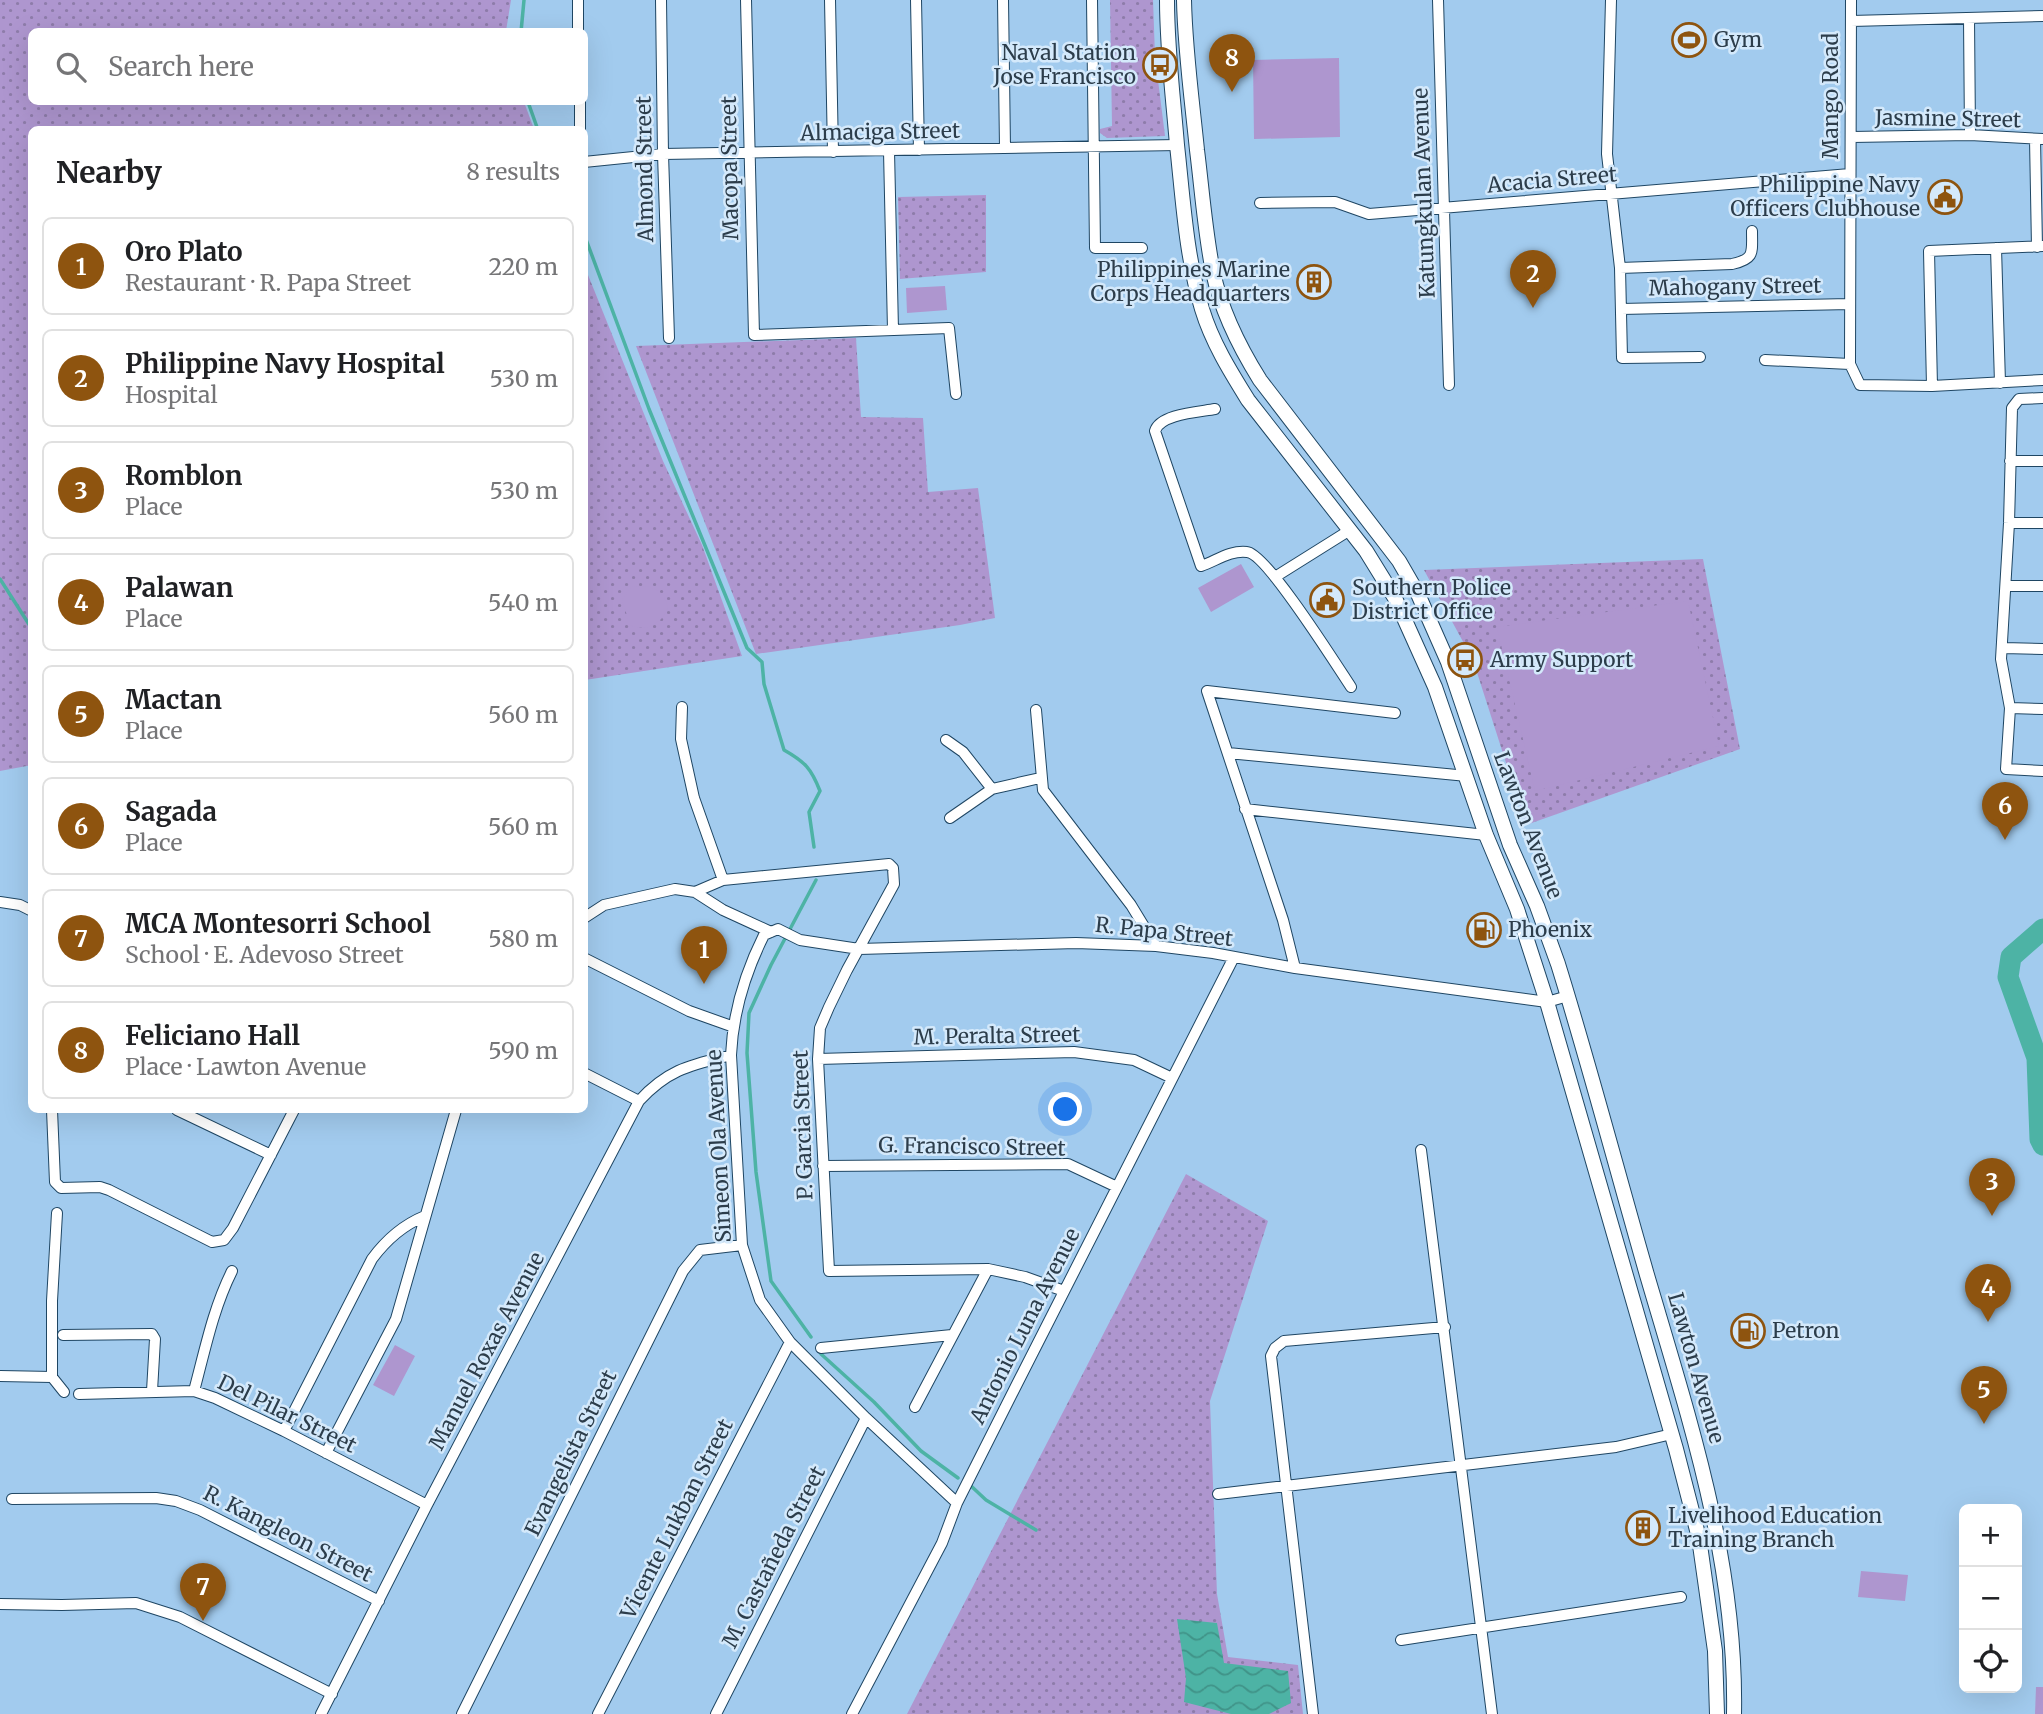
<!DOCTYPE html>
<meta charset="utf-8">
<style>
:root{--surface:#fff;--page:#f6f6f6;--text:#202124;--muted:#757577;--line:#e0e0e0;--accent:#8e540f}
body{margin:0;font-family:Merriweather,serif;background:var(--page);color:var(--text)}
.controls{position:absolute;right:21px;bottom:21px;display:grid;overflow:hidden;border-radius:10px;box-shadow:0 7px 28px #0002}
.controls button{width:63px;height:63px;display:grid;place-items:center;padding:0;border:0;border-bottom:2px solid var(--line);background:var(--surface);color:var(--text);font:35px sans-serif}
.you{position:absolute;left:1066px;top:1110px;width:24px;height:24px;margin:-18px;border:5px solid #fff;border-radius:50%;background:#1a73e8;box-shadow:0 0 0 10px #1a73e833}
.badge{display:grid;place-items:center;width:46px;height:46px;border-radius:50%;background:var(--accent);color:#fff;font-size:23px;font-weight:700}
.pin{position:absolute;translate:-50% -58px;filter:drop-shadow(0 2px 4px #0008)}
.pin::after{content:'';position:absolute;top:37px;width:24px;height:21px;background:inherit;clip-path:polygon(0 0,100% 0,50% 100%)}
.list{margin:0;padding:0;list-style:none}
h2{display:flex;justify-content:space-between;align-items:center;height:91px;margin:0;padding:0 28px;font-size:30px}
h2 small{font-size:23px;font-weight:400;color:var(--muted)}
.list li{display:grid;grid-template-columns:46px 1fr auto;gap:21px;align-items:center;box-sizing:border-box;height:98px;margin:0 14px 14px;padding:0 14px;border:2px solid var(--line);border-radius:10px}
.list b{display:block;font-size:26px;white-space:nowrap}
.list p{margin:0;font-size:23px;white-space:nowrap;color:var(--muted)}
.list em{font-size:23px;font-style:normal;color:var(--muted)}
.icon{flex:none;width:38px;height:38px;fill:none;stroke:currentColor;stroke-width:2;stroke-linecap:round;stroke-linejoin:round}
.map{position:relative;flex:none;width:2043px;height:1714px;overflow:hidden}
.search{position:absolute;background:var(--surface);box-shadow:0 7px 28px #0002;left:28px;top:28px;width:560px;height:77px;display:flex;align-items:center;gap:18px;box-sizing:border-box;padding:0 24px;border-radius:10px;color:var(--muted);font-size:26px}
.panel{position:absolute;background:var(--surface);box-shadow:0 7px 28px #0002;left:28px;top:126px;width:560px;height:987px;border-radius:10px}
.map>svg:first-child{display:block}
.grass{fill:url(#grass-dots)}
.pitch{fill:#ae96cf}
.water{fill:url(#water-waves)}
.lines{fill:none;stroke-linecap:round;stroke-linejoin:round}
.stream{stroke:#4db3a5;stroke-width:3.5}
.river{stroke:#4db3a5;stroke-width:21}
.street-casing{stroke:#1f4663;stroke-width:12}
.secondary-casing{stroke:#1f4663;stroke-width:16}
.street{stroke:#fff;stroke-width:10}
.secondary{stroke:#fff;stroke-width:14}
.labels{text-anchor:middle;stroke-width:5;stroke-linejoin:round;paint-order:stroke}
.poi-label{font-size:21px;fill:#2c3d4b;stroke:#d4e9fb;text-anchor:start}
.street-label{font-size:21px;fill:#2c3d4b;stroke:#d4e9fb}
</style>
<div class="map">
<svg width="2043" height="1714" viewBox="0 0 2043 1714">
<defs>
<pattern id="grass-dots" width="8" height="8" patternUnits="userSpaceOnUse" patternTransform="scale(1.75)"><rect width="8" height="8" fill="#ae96cf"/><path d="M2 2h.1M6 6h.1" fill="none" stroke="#8e7caa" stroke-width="1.8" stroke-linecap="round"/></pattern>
<pattern id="water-waves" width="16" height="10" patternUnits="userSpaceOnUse" patternTransform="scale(1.75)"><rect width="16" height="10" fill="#4db3a5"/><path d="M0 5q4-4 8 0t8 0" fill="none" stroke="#409388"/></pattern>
</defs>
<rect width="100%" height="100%" fill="#a2cbee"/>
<path class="grass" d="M0 0H511L506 31 32 32V102H524L534 129 32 130V765L0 771Z
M1110 0H1153L1155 56 1165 136 1107 138 1100 133V129L1112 126Z
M986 195V272L900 279 898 197Z
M584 265 663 461 702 545 742 656 585 680Z
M856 338 861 417 923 418 928 492 978 488 995 618 960 625 756 654 636 346Z
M1703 559 1740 749 1526 825 1473 660 1424 570Z
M1186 1174 1268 1221 1210 1401 1217 1594 1228 1657 1298 1665 1303 1714H907Z"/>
<path class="pitch" d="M1339 58 1340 137 1254 139 1253 60Z
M945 286 947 310 907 313 906 288Z
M1241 564 1254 587 1211 612 1198 588Z
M643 586C658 587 664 594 668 607 663 623 646 633 630 625L622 600 631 587Z
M1688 601 1719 746 1535 791 1497 627Z
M395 1345 415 1356 394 1396 373 1385Z
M1861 1571 1908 1575 1905 1601 1858 1597Z
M2036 1687H2043V1714H2035Z"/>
<path class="water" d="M1177 1619 1217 1623 1224 1663 1288 1671 1291 1703 1269 1714H1231L1184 1702 1186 1678Z"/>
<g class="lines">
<path class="stream" d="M521 32 524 0
M528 102 538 130
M584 234 649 409 747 648 762 662 764 684 784 750C805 762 811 768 820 791L809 812 814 847
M0 579 32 629
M811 1337 771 1281 756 1172 747 1053 749 1013 771 965 816 880
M821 1354 874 1402 921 1451 958 1478
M970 1485 986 1500 1036 1530"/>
<path class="river" d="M2043 929 2011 957 2008 977 2037 1058 2040 1139 2043 1145"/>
<g class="street-casing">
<path id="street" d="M578 0V32
M661 0 663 154 669 338
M746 0 754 335 949 328 956 394
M830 0 833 152
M916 0 919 150
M1003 0 1005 148
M1092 0 1095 248H1142
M1438 0 1449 385
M1611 0 1607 154 1620 268 1622 358 1700 357
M1851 0 1850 364 1860 385 1932 386 2043 380
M1969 18 1970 135
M1851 21 2043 16
M580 102V130
M1852 137 1970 135 2043 139
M2035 139 2037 247
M889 151 893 330
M584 162 663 154 1178 145
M1260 203 1335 202 1369 214 1850 174
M1996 248 2000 383
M1620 268 1732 264C1755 259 1752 253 1752 231
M1621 309 1850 304
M1765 360 1850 364
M1932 386 1929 251 2043 246
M2043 398 2019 399 2012 408 2009 523 2001 659 2010 708 2006 769 2043 771
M1215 409C1199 412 1160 414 1155 431L1201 566C1216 561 1230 550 1247 552 1266 553 1337 666 1351 687
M2010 461H2043
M2009 523H2043
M1275 577 1350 530
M2006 586H2043
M2003 648 2043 649
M682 707 681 739 694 798 723 880
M2010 708 2043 709
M1036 710 1043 790 1131 905 1156 946
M946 740 963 752 992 789 1040 778
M1228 753 1467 776
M1245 809 1486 835
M950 818 992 789
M695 892 723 910 771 932
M0 902 20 905 32 911
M584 918 604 905 675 889 695 892 723 880 889 864 893 868 894 884 847 970 829 1007 820 1028 818 1059 829 1271 988 1269 1025 1277 1064 1291
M584 958 689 1011 734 1027
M1295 968 1283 920 1207 691 1395 713
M818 1059 1074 1052 1134 1060 1172 1078
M584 1073 639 1101
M52 1110 55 1182 61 1188 100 1187 109 1190 212 1242 224 1240 233 1228 294 1110
M177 1110 271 1155
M1421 1150 1492 1714
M823 1166 1068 1164 1117 1187
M63 1335 152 1334 155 1339 152 1391
M821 1348 952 1335
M0 1376 52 1377 64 1392
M52 1377V1301L57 1213
M194 1391C205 1350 213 1309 232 1271
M79 1394 194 1391 215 1398 284 1431 427 1505
M915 1407 988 1269
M284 1431 372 1259C386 1240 403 1225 425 1216
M326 1453 396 1319 456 1110
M1218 1494 1616 1447 1672 1434
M12 1499 156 1498 176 1501 200 1510 379 1601
M957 1503 866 1418 790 1342 760 1300 742 1245 731 1055C733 1012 745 973 764 935L778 929 800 940 859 949 1076 943 1156 946 1213 953 1295 968 1547 1002 1568 996
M0 1604 62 1605 136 1603 180 1617 332 1694
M1401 1640 1681 1597
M321 1714 427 1505 639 1101C668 1069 691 1065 731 1055
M462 1714 683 1271 700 1250 742 1245
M598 1714 790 1342
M716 1714 866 1418
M852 1714 942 1543 957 1503 1017 1384 1234 957
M1313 1714 1271 1356 1275 1348 1284 1341 1445 1327"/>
</g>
<g class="secondary-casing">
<path id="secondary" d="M1167 0C1167 49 1173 96 1177 145 1183 199 1186 256 1202 309 1212 342 1230 371 1248 400L1366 551 1395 598 1435 687 1486 835 1517 909 1547 1002 1676 1449 1699 1538 1715 1651 1717 1714
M1184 0C1185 50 1192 100 1197 150 1202 190 1205 232 1213 272 1221 310 1240 348 1260 380L1399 561 1418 594 1448 662 1510 845 1537 906 1558 964C1590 1067 1617 1171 1647 1275 1689 1418 1737 1562 1734 1714"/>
</g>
<use href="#street" class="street"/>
<use href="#secondary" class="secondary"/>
</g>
<defs>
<g id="stadium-ring" transform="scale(1.75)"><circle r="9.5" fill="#d4e9fb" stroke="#8e540f" stroke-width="1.5"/><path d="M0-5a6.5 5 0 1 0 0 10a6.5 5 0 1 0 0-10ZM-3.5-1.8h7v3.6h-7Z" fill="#8e540f"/></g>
<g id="bus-ring" transform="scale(1.75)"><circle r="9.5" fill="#d4e9fb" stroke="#8e540f" stroke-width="1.5"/><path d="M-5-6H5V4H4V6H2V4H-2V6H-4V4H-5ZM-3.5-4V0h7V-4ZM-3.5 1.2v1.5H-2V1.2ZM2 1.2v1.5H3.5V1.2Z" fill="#8e540f"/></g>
<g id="civic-ring" transform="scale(1.75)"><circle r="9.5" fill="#d4e9fb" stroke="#8e540f" stroke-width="1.5"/><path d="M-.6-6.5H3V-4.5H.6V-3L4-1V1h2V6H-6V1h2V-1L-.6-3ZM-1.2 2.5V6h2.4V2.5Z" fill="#8e540f"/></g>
<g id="building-ring" transform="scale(1.75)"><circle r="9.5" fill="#d4e9fb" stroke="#8e540f" stroke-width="1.5"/><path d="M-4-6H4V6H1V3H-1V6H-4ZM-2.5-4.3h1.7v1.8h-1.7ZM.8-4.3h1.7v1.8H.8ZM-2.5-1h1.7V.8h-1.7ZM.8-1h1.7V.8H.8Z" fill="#8e540f"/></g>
<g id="fuel-ring" transform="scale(1.75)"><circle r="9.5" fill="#d4e9fb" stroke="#8e540f" stroke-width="1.5"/><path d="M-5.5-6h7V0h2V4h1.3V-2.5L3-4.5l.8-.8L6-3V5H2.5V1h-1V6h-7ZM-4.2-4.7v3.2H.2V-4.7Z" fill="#8e540f"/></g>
</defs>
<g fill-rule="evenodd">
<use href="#stadium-ring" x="1689" y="40"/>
<use href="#bus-ring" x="1160" y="65"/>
<use href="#civic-ring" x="1945" y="197"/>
<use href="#building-ring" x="1314" y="282"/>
<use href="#civic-ring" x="1327" y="600"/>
<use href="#bus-ring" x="1465" y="660"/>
<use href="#fuel-ring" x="1484" y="930"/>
<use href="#fuel-ring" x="1748" y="1331"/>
<use href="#building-ring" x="1643" y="1528"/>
</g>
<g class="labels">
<g class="poi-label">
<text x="1714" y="47">Gym</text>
<text x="1136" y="60" text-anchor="end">Naval Station<tspan x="1136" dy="24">Jose Francisco</tspan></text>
<text x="1920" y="192" text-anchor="end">Philippine Navy<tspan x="1920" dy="24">Officers Clubhouse</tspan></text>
<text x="1290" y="277" text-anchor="end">Philippines Marine<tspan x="1290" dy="24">Corps Headquarters</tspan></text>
<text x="1352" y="595">Southern Police<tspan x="1352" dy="24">District Office</tspan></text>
<text x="1490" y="667">Army Support</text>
<text x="1508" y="937">Phoenix</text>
<text x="1772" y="1338">Petron</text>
<text x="1668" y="1523">Livelihood Education<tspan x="1668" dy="24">Training Branch</tspan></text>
</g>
<g class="street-label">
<text transform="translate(1831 96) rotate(-90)" y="7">Mango Road</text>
<text transform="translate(1948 119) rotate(1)" y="7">Jasmine Street</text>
<text transform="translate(880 132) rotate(-1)" y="7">Almaciga Street</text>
<text transform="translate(730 168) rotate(-91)" y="7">Macopa Street</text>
<text transform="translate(645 169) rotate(-91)" y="7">Almond Street</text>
<text transform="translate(1552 180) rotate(-5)" y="7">Acacia Street</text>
<text transform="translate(1424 193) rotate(-92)" y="7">Katungkulan Avenue</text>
<text transform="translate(1735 287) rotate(-1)" y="7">Mahogany Street</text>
<text transform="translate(1528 825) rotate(69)" y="7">Lawton Avenue</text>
<text transform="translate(1164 932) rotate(6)" y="7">R. Papa Street</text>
<text transform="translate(997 1036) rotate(-1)" y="7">M. Peralta Street</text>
<text transform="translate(803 1125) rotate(-92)" y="7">P. Garcia Street</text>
<text transform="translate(719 1146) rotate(-93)" y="7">Simeon Ola Avenue</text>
<text transform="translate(972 1147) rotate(1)" y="7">G. Francisco Street</text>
<text transform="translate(1025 1326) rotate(-63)" y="7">Antonio Luna Avenue</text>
<text transform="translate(487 1351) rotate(-62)" y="7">Manuel Roxas Avenue</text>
<text transform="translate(1696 1368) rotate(74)" y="7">Lawton Avenue</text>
<text transform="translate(287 1414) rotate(26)" y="7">Del Pilar Street</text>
<text transform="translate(571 1453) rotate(-64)" y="7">Evangelista Street</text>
<text transform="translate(677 1519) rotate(-63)" y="7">Vicente Lukban Street</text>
<text transform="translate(288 1534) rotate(27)" y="7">R. Kangleon Street</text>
<text transform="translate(774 1557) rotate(-63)" y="7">M. Castañeda Street</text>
</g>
</g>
</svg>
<div class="controls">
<button>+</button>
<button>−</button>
<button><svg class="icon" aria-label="locate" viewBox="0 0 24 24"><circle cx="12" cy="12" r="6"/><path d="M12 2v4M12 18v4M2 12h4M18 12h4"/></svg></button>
</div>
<div class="you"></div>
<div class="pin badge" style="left:704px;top:984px">1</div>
<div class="pin badge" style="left:1533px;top:308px">2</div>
<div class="pin badge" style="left:1992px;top:1216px">3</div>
<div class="pin badge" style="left:1988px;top:1322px">4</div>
<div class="pin badge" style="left:1984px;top:1424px">5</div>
<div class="pin badge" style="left:2005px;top:840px">6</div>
<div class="pin badge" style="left:203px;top:1621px">7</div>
<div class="pin badge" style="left:1232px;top:92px">8</div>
<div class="search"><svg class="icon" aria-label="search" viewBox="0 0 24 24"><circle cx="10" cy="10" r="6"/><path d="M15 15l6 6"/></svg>Search here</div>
<section class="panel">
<h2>Nearby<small>8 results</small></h2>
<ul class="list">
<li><span class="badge">1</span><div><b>Oro Plato</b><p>Restaurant · R. Papa Street</p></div><em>220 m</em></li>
<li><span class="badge">2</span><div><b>Philippine Navy Hospital</b><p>Hospital</p></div><em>530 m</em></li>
<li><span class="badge">3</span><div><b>Romblon</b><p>Place</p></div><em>530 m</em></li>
<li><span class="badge">4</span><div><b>Palawan</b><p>Place</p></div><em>540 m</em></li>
<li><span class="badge">5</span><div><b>Mactan</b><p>Place</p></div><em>560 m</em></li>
<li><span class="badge">6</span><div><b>Sagada</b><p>Place</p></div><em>560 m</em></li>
<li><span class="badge">7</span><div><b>MCA Montesorri School</b><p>School · E. Adevoso Street</p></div><em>580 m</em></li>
<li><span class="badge">8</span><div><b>Feliciano Hall</b><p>Place · Lawton Avenue</p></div><em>590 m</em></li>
</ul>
</section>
</div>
